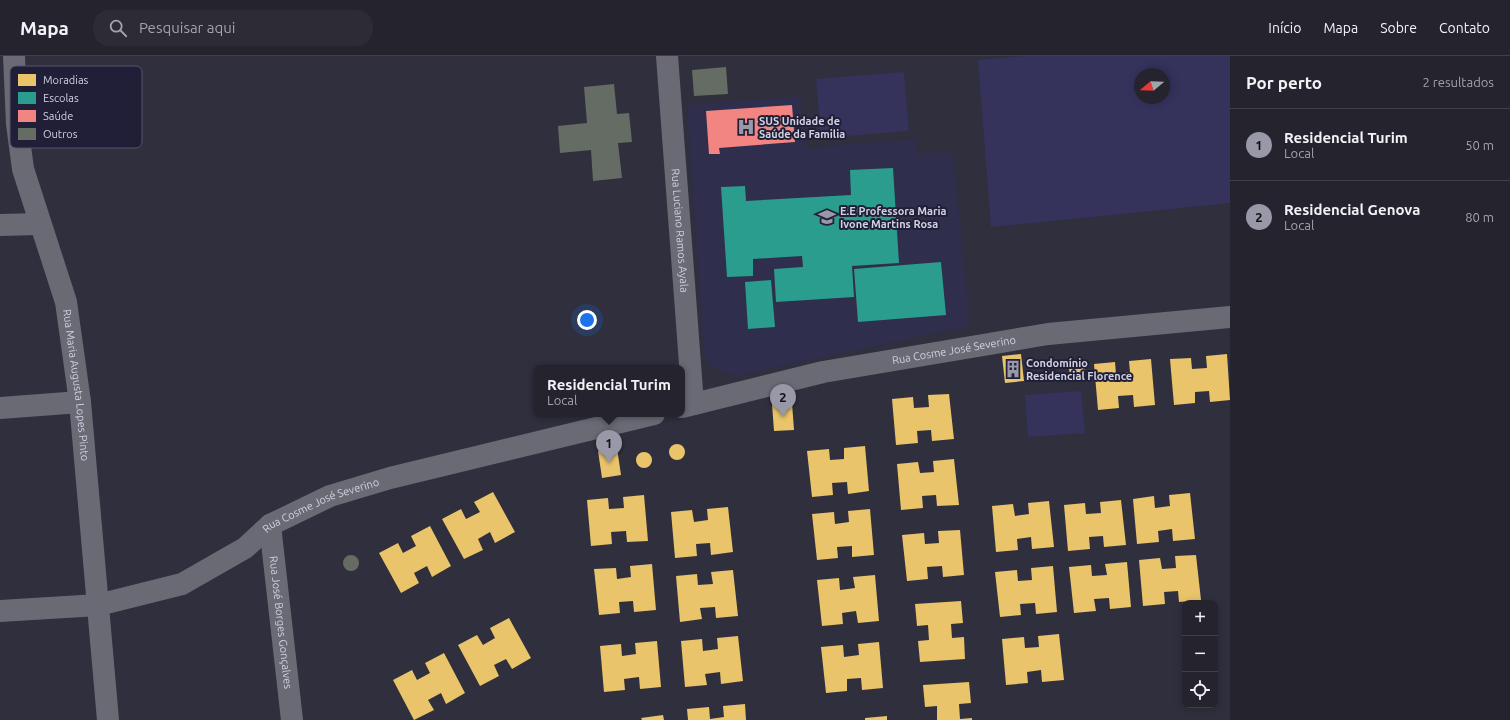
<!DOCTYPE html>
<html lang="pt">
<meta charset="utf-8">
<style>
:root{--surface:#24232e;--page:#2c2b36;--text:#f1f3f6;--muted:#a3a4aa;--line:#41404a;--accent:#9898a8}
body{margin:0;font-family:Ubuntu,sans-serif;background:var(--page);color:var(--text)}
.controls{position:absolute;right:12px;bottom:12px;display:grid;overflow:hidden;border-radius:8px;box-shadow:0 2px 10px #0003}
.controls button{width:36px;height:36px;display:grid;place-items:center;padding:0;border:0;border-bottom:1px solid var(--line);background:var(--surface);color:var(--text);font:20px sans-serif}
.compass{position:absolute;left:1134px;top:12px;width:36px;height:36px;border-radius:50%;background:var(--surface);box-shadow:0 2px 10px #0003;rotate:251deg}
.you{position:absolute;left:587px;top:264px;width:14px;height:14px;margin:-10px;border:3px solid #fff;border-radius:50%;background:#1a73e8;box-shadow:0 0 0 6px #1a73e833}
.badge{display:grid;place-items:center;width:26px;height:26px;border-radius:50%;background:var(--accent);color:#111;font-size:13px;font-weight:700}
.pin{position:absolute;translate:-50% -33px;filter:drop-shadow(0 1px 2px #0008)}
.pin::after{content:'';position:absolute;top:21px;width:14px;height:12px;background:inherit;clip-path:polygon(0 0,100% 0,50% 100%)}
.popup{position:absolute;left:533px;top:309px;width:152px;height:52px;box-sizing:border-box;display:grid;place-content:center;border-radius:8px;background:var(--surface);filter:drop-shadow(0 1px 3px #0005);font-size:13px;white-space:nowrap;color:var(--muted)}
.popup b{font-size:15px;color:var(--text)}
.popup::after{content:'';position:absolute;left:50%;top:100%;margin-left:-8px;border:8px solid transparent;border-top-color:var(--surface)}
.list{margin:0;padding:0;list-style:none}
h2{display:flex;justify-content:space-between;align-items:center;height:52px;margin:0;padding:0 16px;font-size:17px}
h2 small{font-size:13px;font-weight:400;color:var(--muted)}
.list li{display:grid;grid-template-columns:26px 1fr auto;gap:12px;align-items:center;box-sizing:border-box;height:72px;padding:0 16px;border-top:1px solid var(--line)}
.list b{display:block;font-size:15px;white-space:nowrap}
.list p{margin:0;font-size:13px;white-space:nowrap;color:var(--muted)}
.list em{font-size:13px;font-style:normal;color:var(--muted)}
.icon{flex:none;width:22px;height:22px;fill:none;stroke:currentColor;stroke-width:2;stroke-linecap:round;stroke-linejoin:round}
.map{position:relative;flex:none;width:1230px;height:664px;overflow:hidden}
header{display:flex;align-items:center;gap:24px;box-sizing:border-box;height:56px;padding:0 20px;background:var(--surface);border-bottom:1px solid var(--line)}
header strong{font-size:19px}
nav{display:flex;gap:22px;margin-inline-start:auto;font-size:14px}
.search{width:280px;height:36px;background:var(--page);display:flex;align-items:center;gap:10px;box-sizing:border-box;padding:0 14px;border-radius:16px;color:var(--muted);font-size:15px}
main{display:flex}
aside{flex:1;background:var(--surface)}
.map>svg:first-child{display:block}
.built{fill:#2f2e4c}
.green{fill:#35325c;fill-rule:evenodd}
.homes{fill:#e9c46a}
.schools{fill:#2a9d8f}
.health{fill:#f28482}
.building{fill:#656c64}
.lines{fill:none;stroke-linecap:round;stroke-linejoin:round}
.minor{stroke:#6a6a75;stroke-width:22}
.labels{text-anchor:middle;stroke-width:4;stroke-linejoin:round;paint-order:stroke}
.poi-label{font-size:11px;font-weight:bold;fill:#d0d1e2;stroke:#211f38;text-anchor:start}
.street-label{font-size:11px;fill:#d0d1e2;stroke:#211f38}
.key{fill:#211f38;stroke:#56546b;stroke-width:1}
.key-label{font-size:11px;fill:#d0d1e2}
</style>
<header>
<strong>Mapa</strong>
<div class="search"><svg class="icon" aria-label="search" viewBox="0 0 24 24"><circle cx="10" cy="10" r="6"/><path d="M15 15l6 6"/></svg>Pesquisar aqui</div>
<nav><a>Início</a><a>Mapa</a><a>Sobre</a><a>Contato</a></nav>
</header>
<main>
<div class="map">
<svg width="1230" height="664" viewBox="0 0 1230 664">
<rect width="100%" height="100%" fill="#302f3d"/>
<path class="built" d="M800 40 805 92 916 83 917 97 953 96 970 270 735 320 714 312 708 307 704 298 687 49Z"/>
<path class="green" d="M1024 0H1230V147L991 171 978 4ZM1140 18H1164V42H1140Z
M904 16 909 75 821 82 816 23Z
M1081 335 1085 377 1028 381 1025 339Z"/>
<path class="homes" d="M1021 298 1024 325 1005 327 1002 300Z
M1227 298 1230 344 1210 346 1209 335 1195 336V347L1174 349 1170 303 1191 302 1192 313 1207 312 1206 300Z
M1151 303 1155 349 1134 351 1133 339 1118 340 1119 352 1098 354 1094 308 1115 306 1116 318 1130 316 1129 305Z
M1069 313a8 8 0 1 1 16 0a8 8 0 1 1-16 0Z
M949 338 954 383 932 385 931 374 917 375 918 387 896 389 892 343 913 341 914 352 929 351 928 339Z
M792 347 794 374 774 375 772 348Z
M669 396a8 8 0 1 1 16 0a8 8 0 1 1-16 0Z
M865 390 869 435 848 438 847 426 832 427 833 439 812 441 807 395 829 393 830 404 844 403V392Z
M617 392 621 419 602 422 598 395Z
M636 404a8 8 0 1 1 16 0a8 8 0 1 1-16 0Z
M954 403 959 449 937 450 936 439 922 440 923 452 901 454 897 408 918 406 920 417 934 416 933 405Z
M493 436 515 476 495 487 490 476 478 483 483 494 464 503 442 463 461 453 466 463 480 456 474 446Z
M1190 437 1195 483 1173 485 1172 473 1158 475 1159 486 1137 488 1133 443 1154 440 1155 452 1170 450 1169 439Z
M644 439 648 485 627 486 626 475 611 476 612 488 591 490 587 444 608 442 609 453 624 452 623 441Z
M1121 444 1126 489 1104 491 1103 480 1089 481 1090 493 1068 495 1064 449 1085 447 1086 458 1101 457 1100 446Z
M1049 445 1054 491 1032 493 1031 481 1017 483 1018 494 996 496 992 450 1013 448 1015 460 1029 458 1028 447Z
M728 451 733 496 711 499 710 487 696 488 697 500 675 502 671 456 692 454 694 466 708 464 707 453Z
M870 453 874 499 852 501V490L837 491 838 502 817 504 812 458 834 456 835 468 849 466 848 455Z
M430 470 451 510 432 521 427 510 414 517 419 527 401 537 379 497 398 487 403 497 416 490 411 480Z
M960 474 964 519 943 521 942 510 927 511 928 523 907 525 902 479 924 477 925 488 939 487 938 475Z
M1196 499 1201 544 1179 546 1178 535 1164 536 1165 548 1143 550 1139 504 1160 502 1162 513 1176 512 1175 500Z
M1127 506 1131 551 1110 553 1109 542 1094 543 1096 555 1074 557 1069 511 1091 509 1092 520 1107 519 1105 508Z
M652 508 656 554 634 556 633 545 619 546 620 557 599 559 594 513 616 512 617 523 631 521 630 510Z
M1053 510 1057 556 1036 558 1035 547 1020 548 1021 559 1000 561 995 516 1017 514 1018 525 1032 524 1031 512Z
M733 514 738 560 716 562 715 551 700 552 702 563 680 566 676 520 697 518 698 529 713 528 711 516Z
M875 519 879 565 858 567 856 555 842 557 843 568 822 570 817 524 839 522 840 534 855 532 853 521Z
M961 545 963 567 951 568 952 582 964 581 965 603 920 606 918 585 929 584 928 569 917 570 915 548Z
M509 562 531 602 512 613 506 603 494 609 499 620 480 630 458 589 477 579 483 589 495 582 490 572Z
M1059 578 1064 624 1042 626 1041 614 1027 616 1028 627 1006 629 1002 583 1024 581 1025 592 1039 591 1038 580Z
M738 580 743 625 721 628 720 616 705 618 707 629 685 631 681 585 702 583 703 595 718 593 717 582Z
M657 585 661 631 640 633 639 621 624 623 625 634 604 636 600 590 621 588 622 600 636 598 635 587Z
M879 586 883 632 862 634 861 622 847 623V635L826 637 821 591 843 589 844 601 859 599 858 588Z
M444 597 465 637 446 648 441 637 428 644 434 654 414 664 393 624 412 614 417 624 430 617 425 607Z
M969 626 971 647 959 648 960 663 972 662V664H937V650L925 651 923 629Z
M745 648 746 664H688L687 653 709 651 710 663 724 661 723 650Z
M663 659 664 664H642L641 662Z
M887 660V664H865V662Z"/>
<path class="schools" d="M893 112 899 207 852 210 854 241 776 246 774 213 803 211 802 200 753 203V220L727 221 721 131 745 130 746 145 851 139 850 114Z
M941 206 946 259 858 266 854 213Z
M771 224 775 271 748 273 745 226Z"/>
<path class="health" d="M792 49 795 86 719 92 720 98H709L706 55Z"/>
<path class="building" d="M726 11 728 38 694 40 692 14Z
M614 28 617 58 629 57 632 86 618 87 622 122 593 125 591 94 560 97 558 70 587 67 584 31Z
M343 507a8 8 0 1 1 16 0a8 8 0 1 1-16 0Z"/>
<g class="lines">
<g class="minor">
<path id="s1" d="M14 0 17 68 23 113 66 246 80 346 108 664"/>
<path id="s2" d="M667 0 693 348"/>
<path d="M0 169 40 168"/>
<path id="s3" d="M682 351 823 316 1048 278 1230 261"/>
<path d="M0 352 80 346"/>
<path id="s4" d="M270 469 292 664"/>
<path id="s5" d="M0 555 98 549 182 528 245 492 270 469 330 440 390 422 654 358"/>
</g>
</g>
<defs>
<g id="hospital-bare" transform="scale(1.38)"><path d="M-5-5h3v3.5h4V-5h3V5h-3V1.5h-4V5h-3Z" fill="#9898a8" stroke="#211f38" stroke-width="2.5" paint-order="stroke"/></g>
<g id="school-bare" transform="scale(1.38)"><path d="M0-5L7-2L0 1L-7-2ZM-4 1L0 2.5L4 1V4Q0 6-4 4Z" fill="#9898a8" stroke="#211f38" stroke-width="2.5" paint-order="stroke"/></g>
<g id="building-bare" transform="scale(1.38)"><path d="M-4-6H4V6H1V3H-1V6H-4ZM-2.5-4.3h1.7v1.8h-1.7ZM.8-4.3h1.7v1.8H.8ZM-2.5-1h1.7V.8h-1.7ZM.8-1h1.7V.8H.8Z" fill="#9898a8" stroke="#211f38" stroke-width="2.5" paint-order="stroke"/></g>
</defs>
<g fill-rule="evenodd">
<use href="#hospital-bare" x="746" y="71"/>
<use href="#school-bare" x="827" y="161"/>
<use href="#building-bare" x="1013" y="313"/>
</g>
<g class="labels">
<g class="poi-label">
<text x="759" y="69">SUS Unidade de<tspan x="759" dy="13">Saúde da Familia</tspan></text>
<text x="840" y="159">E.E Professora Maria<tspan x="840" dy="13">Ivone Martins Rosa</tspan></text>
<text x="1026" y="311">Condomínio<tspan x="1026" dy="13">Residencial Florence</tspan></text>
</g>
<g class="street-label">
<text dy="4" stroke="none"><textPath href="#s2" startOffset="175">Rua Luciano Ramos Ayala</textPath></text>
<text dy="4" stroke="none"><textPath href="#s3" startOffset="278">Rua Cosme José Severino</textPath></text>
<text dy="4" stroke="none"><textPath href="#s1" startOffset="337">Rua Maria Augusta Lopes Pinto</textPath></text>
<text dy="4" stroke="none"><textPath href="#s5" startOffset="346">Rua Cosme José Severino</textPath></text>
<text dy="4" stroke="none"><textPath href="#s4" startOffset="98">Rua José Borges Gonçalves</textPath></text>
</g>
</g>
<rect x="10" y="10" width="132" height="82" rx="6" class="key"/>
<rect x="18" y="18" width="18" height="12" fill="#e9c46a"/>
<rect x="18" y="36" width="18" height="12" fill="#2a9d8f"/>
<rect x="18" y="54" width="18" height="12" fill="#f28482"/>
<rect x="18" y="72" width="18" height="12" fill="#656c64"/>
<g class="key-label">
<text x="43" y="28">Moradias</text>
<text x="43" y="46">Escolas</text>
<text x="43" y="64">Saúde</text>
<text x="43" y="82">Outros</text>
</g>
</svg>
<div class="controls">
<button>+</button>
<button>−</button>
<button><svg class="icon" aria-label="locate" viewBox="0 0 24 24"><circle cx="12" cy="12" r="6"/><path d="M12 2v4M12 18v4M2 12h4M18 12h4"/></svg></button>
</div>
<svg class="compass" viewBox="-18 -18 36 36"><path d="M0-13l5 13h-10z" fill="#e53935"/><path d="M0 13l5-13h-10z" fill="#a3a4aa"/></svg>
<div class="you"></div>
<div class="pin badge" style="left:609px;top:407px">1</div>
<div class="popup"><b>Residencial Turim</b>Local</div>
<div class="pin badge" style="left:783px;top:361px">2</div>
</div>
<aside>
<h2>Por perto<small>2 resultados</small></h2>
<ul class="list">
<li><span class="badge">1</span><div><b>Residencial Turim</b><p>Local</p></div><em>50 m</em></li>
<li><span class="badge">2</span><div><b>Residencial Genova</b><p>Local</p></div><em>80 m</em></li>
</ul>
</aside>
</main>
